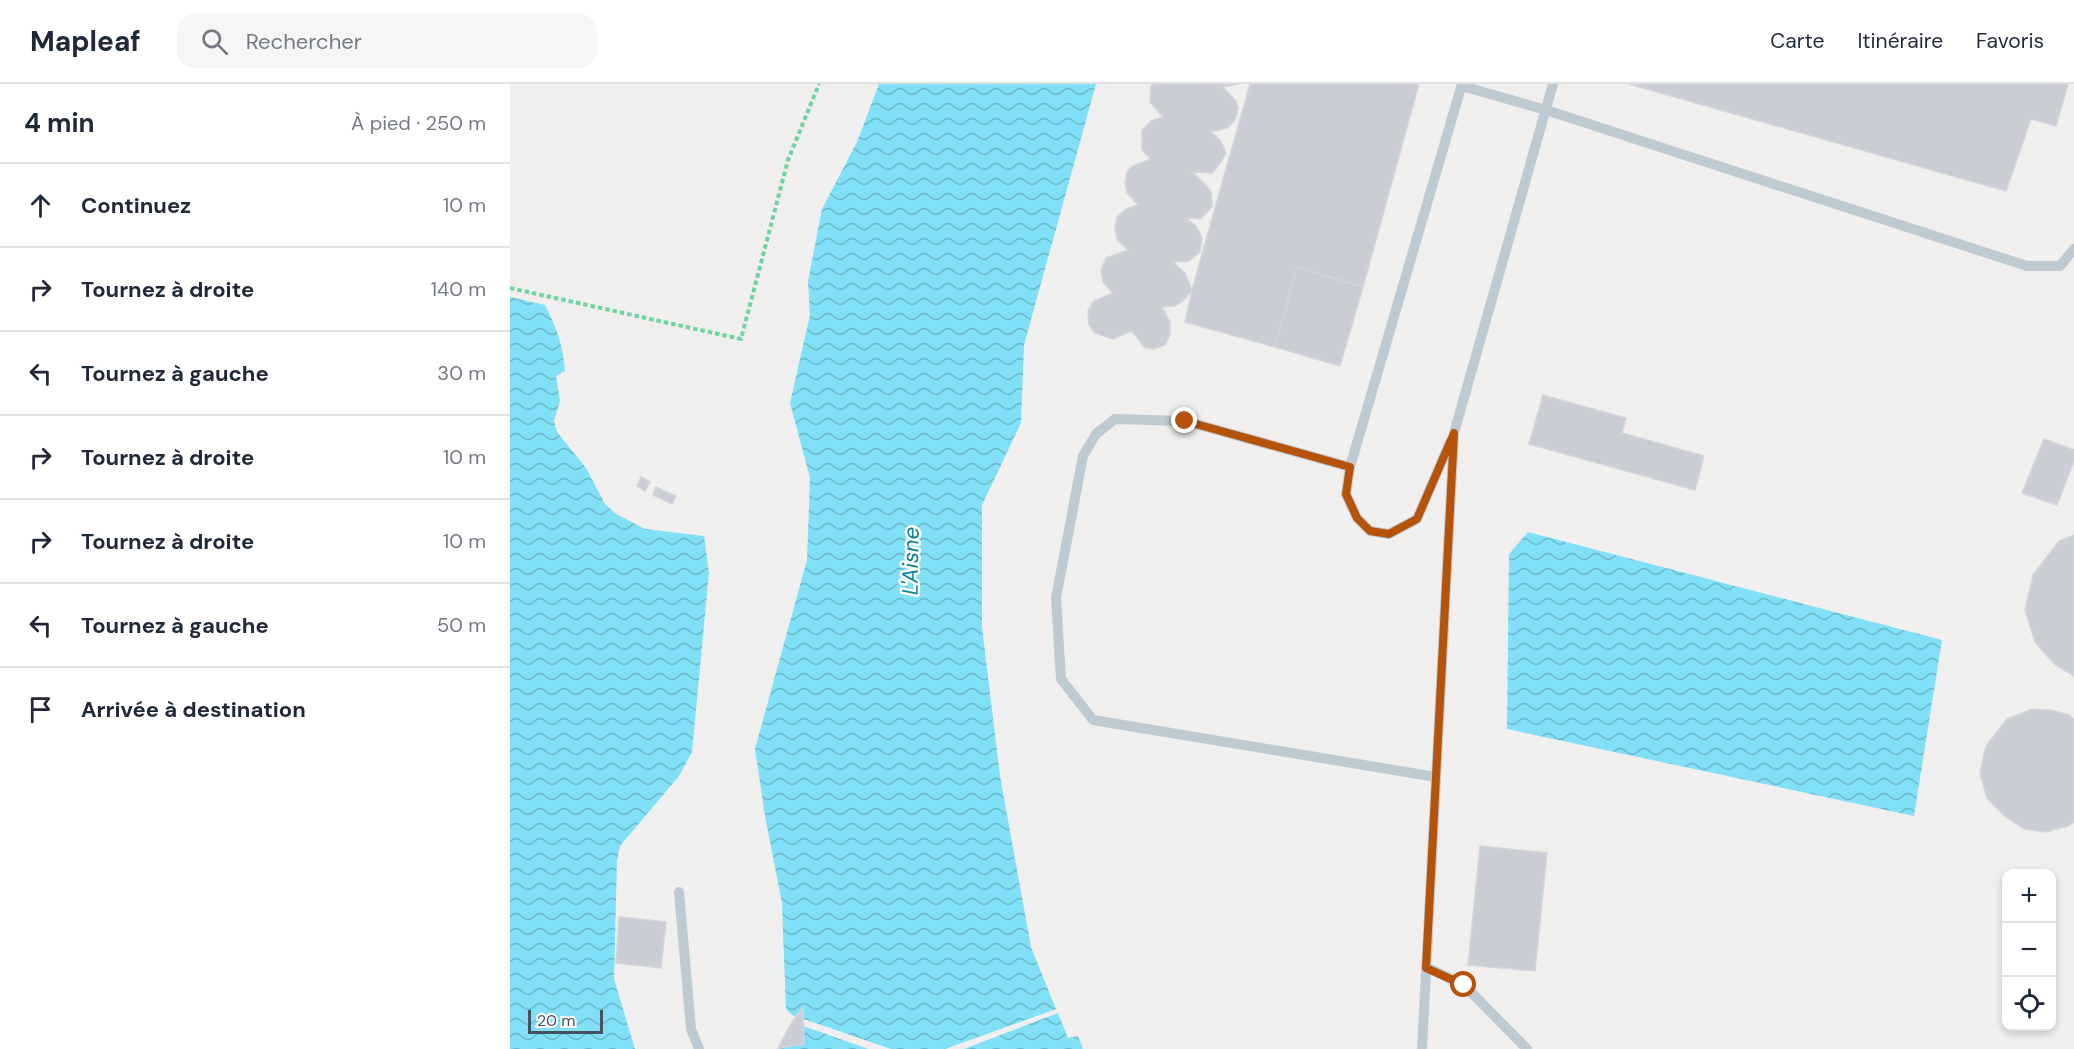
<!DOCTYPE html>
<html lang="fr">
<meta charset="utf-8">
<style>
:root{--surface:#fff;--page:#f6f6f7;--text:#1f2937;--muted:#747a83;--line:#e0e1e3}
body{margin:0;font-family:"DM Sans",sans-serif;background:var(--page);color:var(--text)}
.controls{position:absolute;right:18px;bottom:18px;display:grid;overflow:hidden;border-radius:12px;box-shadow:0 3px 9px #0003}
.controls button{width:54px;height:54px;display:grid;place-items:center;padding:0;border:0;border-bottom:2px solid var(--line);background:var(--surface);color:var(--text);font:30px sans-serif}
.scale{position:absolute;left:18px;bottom:15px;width:75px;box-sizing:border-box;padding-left:6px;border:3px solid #45535e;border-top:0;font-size:16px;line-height:21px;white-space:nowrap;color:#45535e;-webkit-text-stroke:4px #fff;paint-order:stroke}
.stop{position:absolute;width:18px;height:18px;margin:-14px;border:4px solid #b45309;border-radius:50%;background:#fff}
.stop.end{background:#b45309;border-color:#fff;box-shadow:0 2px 6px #0008}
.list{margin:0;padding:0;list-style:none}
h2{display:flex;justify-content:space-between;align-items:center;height:78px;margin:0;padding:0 24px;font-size:26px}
h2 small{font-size:20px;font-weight:400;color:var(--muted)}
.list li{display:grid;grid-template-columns:39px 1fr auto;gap:18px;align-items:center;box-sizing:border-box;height:84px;padding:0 24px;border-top:2px solid var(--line)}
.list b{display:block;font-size:22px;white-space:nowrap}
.list em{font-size:20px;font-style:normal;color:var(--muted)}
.icon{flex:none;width:33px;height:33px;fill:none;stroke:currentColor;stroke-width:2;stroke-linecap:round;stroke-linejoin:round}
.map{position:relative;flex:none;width:1564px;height:965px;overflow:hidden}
header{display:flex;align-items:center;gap:36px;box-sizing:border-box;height:84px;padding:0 30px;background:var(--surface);border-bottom:2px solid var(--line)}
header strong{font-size:28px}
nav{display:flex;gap:33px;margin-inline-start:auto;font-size:21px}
.search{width:420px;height:54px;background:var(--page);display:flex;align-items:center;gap:15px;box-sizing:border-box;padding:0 21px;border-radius:18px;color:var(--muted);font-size:22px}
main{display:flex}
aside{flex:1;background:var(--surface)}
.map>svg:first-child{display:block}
.water{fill:url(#water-waves)}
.building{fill:#caced4;stroke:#d2d5db;stroke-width:1.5}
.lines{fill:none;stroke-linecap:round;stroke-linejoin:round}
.path{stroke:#6dd59e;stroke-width:4;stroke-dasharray:4.5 3;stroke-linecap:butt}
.service{stroke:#becad2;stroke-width:10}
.route{stroke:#b45309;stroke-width:8}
.labels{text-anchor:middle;stroke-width:5;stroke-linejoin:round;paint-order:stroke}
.water-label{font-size:22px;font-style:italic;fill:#03819d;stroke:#fff}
</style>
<header>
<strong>Mapleaf</strong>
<div class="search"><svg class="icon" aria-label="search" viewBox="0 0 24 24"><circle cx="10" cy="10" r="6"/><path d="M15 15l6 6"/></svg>Rechercher</div>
<nav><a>Carte</a><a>Itinéraire</a><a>Favoris</a></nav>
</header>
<main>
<aside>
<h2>4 min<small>À pied · 250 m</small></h2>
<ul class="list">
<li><svg class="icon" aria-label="ahead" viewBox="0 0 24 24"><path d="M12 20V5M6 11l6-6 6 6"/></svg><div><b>Continuez</b></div><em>10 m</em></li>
<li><svg class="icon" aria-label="right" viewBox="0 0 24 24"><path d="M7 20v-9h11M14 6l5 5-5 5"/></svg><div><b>Tournez à droite</b></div><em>140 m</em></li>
<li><svg class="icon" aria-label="left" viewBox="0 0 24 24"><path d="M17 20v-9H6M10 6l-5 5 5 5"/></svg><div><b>Tournez à gauche</b></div><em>30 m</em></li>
<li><svg class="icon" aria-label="right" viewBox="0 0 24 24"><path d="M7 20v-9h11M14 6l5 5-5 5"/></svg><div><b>Tournez à droite</b></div><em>10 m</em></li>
<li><svg class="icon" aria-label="right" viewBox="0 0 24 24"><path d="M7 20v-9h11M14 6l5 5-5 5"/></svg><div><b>Tournez à droite</b></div><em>10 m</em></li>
<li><svg class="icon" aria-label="left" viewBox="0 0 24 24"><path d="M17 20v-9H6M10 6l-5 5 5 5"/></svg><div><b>Tournez à gauche</b></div><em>50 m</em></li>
<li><svg class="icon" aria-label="arrive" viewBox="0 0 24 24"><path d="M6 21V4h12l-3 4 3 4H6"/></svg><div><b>Arrivée à destination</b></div></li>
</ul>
</aside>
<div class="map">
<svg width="1564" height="965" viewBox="0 0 1564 965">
<defs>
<pattern id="water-waves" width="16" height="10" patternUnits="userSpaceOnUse" patternTransform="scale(1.5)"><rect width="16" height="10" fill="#81e0f5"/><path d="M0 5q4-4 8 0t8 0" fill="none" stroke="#6bb8ca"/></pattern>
</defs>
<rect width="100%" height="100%" fill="#f1eeee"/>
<path class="water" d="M369 0H586L514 261 511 339 472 421V543L490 692 521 863 546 925 435 965H381L282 931 276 925 272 819 255 732 245 665 297 476 300 394 280 319 300 231 298 197 312 125 347 58Z
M0 213 35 221C47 245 53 261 55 287L46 292 50 317 44 337 47 348 76 384 95 420 106 430 135 445 194 452 199 489 182 668 169 692 110 762 107 776 104 895 125 965H0Z
M1018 448 1432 556 1404 732 997 645 999 470Z
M548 929 558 954 568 952 573 965H454Z
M282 938 358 965H269L283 961Z"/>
<path class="building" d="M645 0H727L713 3 726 17 728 25 725 36 717 44 701 48 710 56 716 69 709 81 702 89 683 88 701 107 702 123 690 135 676 134 686 142 692 154 690 168 679 177 663 178 675 189 682 206 674 216 665 222 652 223 660 238V251L655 261 644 265 634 263 622 247 603 255 585 249 579 241 578 227 584 217 603 209 593 198 591 186 596 174 618 166 607 156 605 143 607 133 616 125 628 121 617 109 615 99 617 88 621 83 641 75 632 66V46L641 37 653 33 640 18 641 2Z
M740 0H909L853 203 787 183 765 263 675 238 682 206Z
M1119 0H1558L1546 42 1521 35 1496 107Z
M787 183 853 203 830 282 765 263Z
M1033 311 1116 334 1112 349 1194 372 1185 406 1019 360Z
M1534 355 1564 366V377L1547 421 1512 409Z
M131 393 140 398 135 407 127 402Z
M146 403 166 412 162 420 143 411Z
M1564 451V592L1545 581 1525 558 1515 526 1523 491 1549 457Z
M1523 625 1540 626 1559 631 1564 635V738L1558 742 1536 748 1515 745 1494 732 1477 714 1470 689 1476 662 1497 635Z
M970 762 1037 769 1025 887 958 881Z
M109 833 156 838 151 884 106 879Z
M293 923 294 960 268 964 282 938Z"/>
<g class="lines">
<path class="path" d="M0 204 231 255 278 76 309 0"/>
<path class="service" d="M952 2 1036 26 1517 182H1550L1564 165
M940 358 907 435 879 450 860 447 847 434 836 410 840 383 952 0
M840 383 675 337 605 335 586 350 573 372 546 514 551 595 583 636 926 693
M169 808 181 945 189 965
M916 883 954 901 1017 965
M912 965 944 349 1043 0"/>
</g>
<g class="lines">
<path class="route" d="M675 337 840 383 836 410 847 434 860 447 879 450 907 435 944 349 916 884 954 901"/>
</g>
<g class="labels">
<g class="water-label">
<text transform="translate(400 477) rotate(-89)" y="8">L'Aisne</text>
</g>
</g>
</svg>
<div class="controls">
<button>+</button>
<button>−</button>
<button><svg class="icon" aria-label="locate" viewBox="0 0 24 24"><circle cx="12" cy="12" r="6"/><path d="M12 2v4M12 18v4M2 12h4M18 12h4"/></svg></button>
</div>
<div class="scale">20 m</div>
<div class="stop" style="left:954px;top:901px"></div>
<div class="stop end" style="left:675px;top:337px"></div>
</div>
</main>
